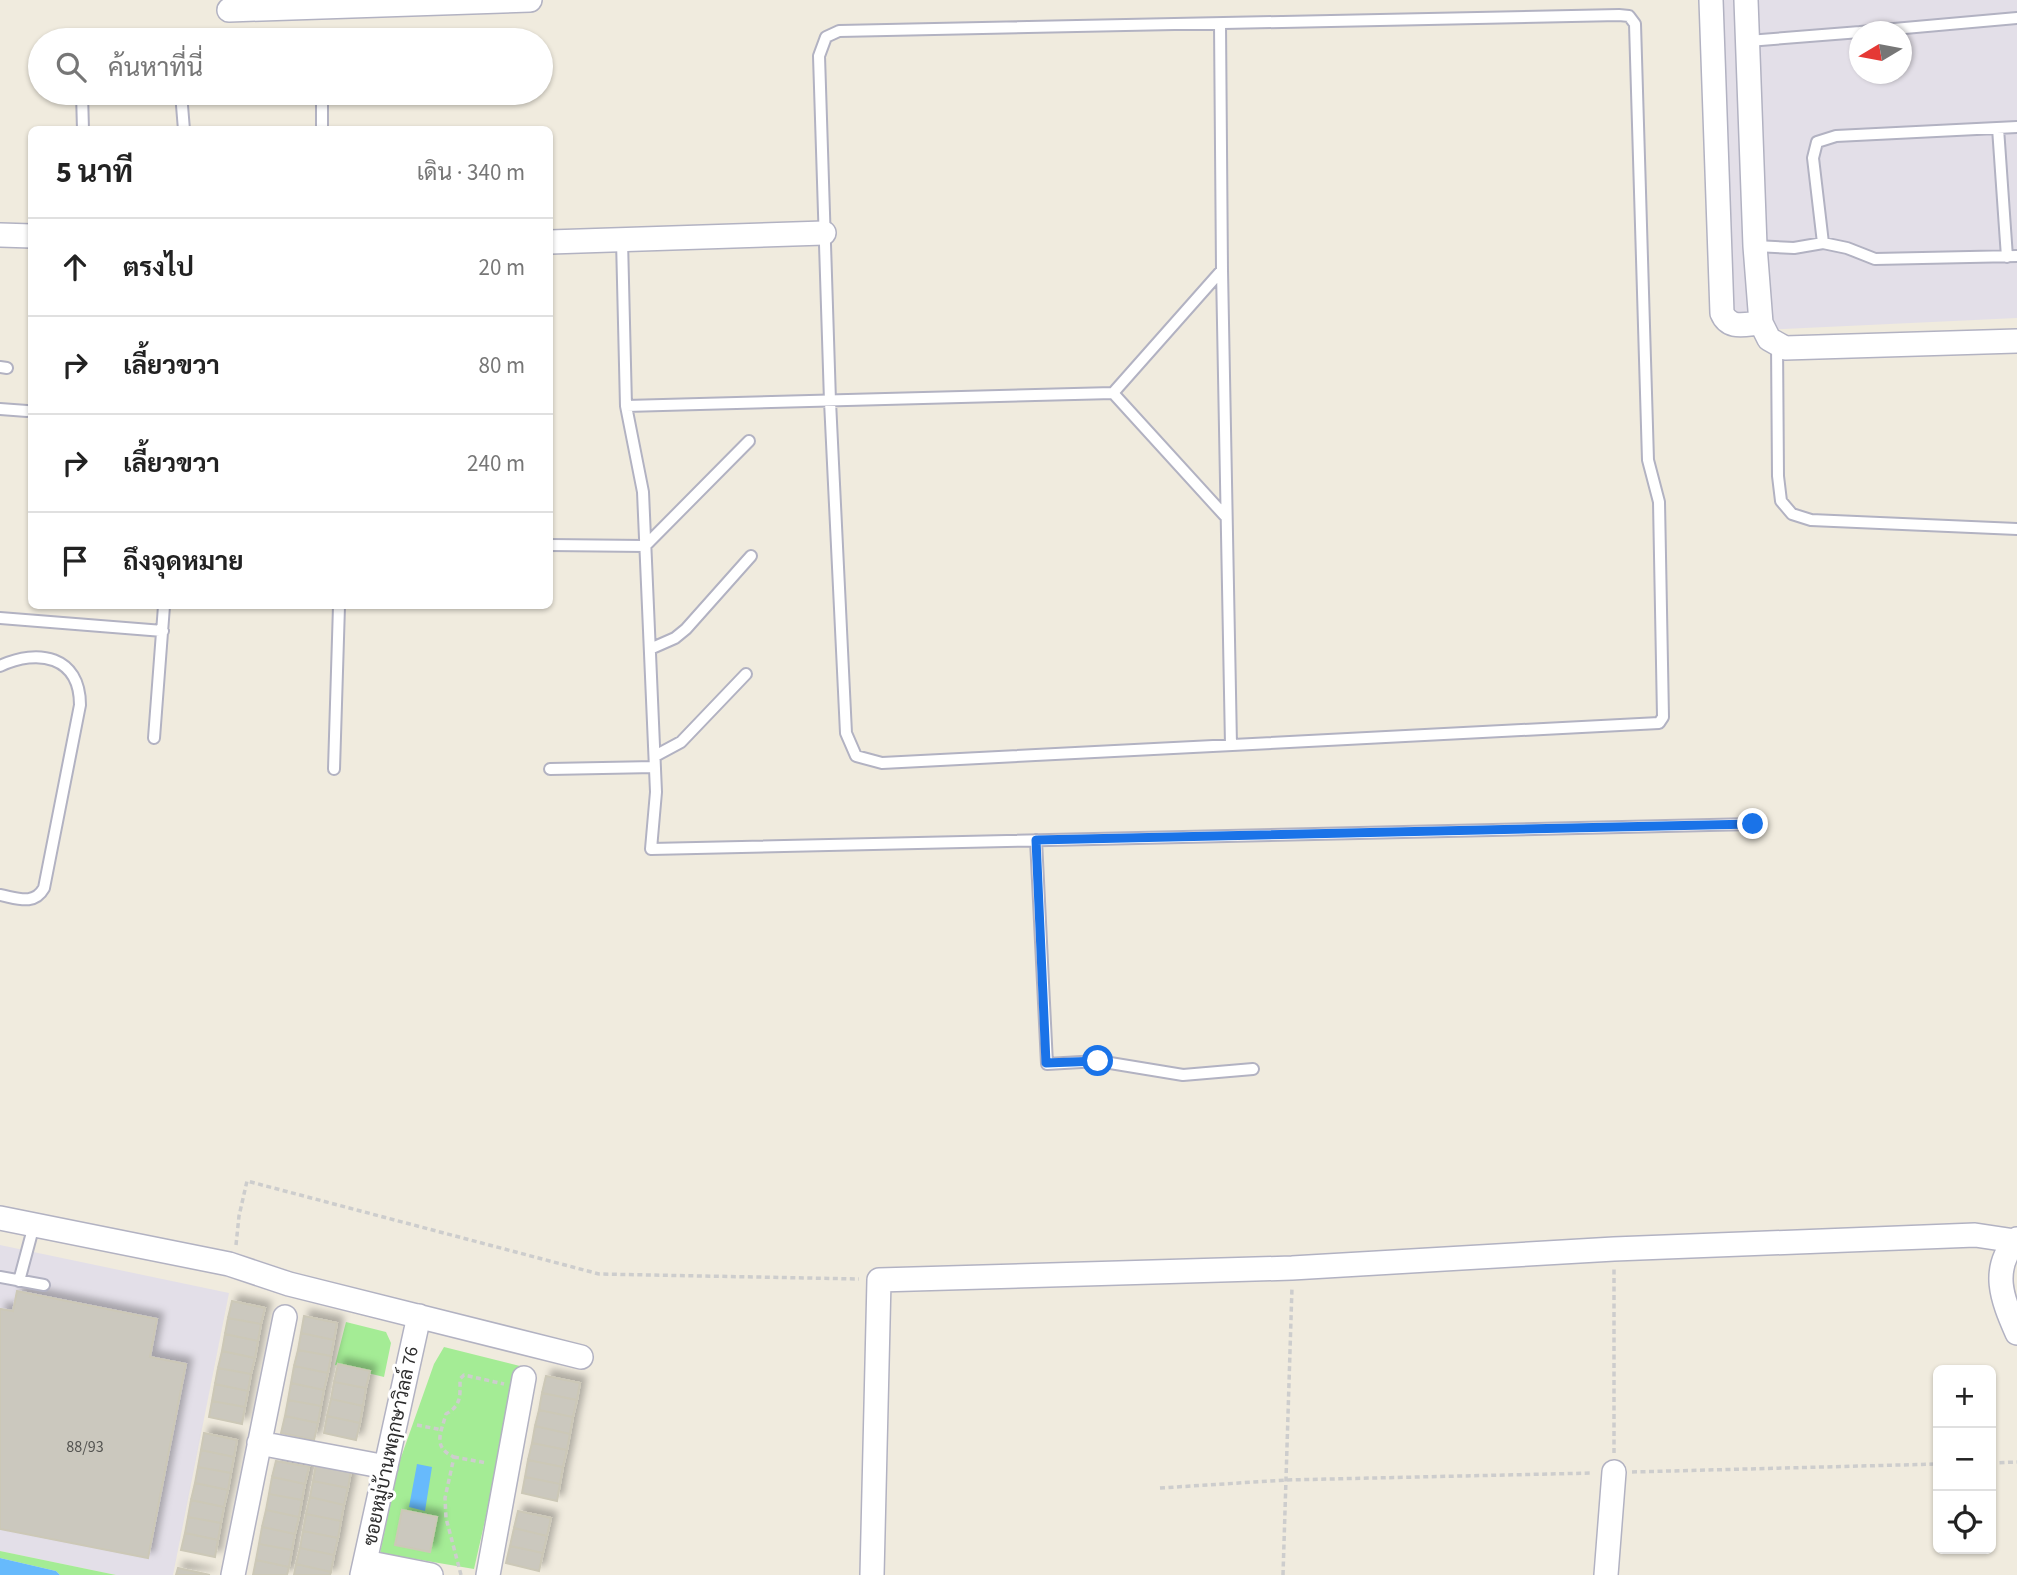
<!DOCTYPE html>
<html lang="th">
<meta charset="utf-8">
<style>
:root{--surface:#fff;--page:#f6f6f6;--text:#222;--muted:#767676;--line:#e0e0e0}
body{margin:0;font-family:"Source Sans 3",Sarabun,sans-serif;background:var(--page);color:var(--text)}
.controls{position:absolute;right:21px;bottom:21px;display:grid;overflow:hidden;border-radius:10px;box-shadow:0 2px 5px #0004}
.controls button{width:63px;height:63px;display:grid;place-items:center;padding:0;border:0;border-bottom:2px solid var(--line);background:var(--surface);color:var(--text);font:35px sans-serif}
.compass{position:absolute;left:1849px;top:21px;width:63px;height:63px;border-radius:50%;background:var(--surface);box-shadow:0 2px 5px #0004;rotate:260deg}
.stop{position:absolute;width:21px;height:21px;margin:-16px;border:5px solid #1a73e8;border-radius:50%;background:#fff}
.stop.end{background:#1a73e8;border-color:#fff;box-shadow:0 2px 7px #0008}
.list{margin:0;padding:0;list-style:none}
h2{display:flex;justify-content:space-between;align-items:center;height:91px;margin:0;padding:0 28px;font-size:30px}
h2 small{font-size:23px;font-weight:400;color:var(--muted)}
.list li{display:grid;grid-template-columns:46px 1fr auto;gap:21px;align-items:center;box-sizing:border-box;height:98px;padding:0 28px;border-top:2px solid var(--line)}
.list b{display:block;font-size:26px;white-space:nowrap}
.list em{font-size:23px;font-style:normal;color:var(--muted)}
.icon{flex:none;width:38px;height:38px;fill:none;stroke:currentColor;stroke-width:2;stroke-linecap:round;stroke-linejoin:round}
.map{position:relative;flex:none;width:2017px;height:1575px;overflow:hidden}
.search{position:absolute;background:var(--surface);box-shadow:0 2px 5px #0004;left:28px;top:28px;width:525px;height:77px;display:flex;align-items:center;gap:18px;box-sizing:border-box;padding:0 24px;border-radius:38px;color:var(--muted);font-size:26px}
.panel{position:absolute;background:var(--surface);box-shadow:0 2px 5px #0004;left:28px;top:126px;width:525px;height:483px;border-radius:10px}
.map>svg:first-child{display:block}
.industrial{fill:#e3dfe8;fill-rule:evenodd}
.green{fill:#a4ec95}
.water{fill:#67bafc}
.building{fill:#cbc8be;stroke:#ccc8b7;stroke-width:2;filter:url(#shadow)}
.lines{fill:none;stroke-linecap:round;stroke-linejoin:round}
.lane-casing{stroke:#b2b2c2;stroke-width:14}
.street-casing{stroke:#b2b2c2;stroke-width:26}
.path{stroke:#cdcdcd;stroke-width:3.5;stroke-dasharray:5 3.5;stroke-linecap:butt}
.lane{stroke:#fff;stroke-width:10}
.street{stroke:#fff;stroke-width:23}
.route{stroke:#1a73e8;stroke-width:9}
.labels{text-anchor:middle;stroke-width:6;stroke-linejoin:round;paint-order:stroke}
.number-label{font-size:16px;fill:#545451}
.street-label{font-size:19px;fill:#2d2d2d;stroke:#fff}
</style>
<div class="map">
<svg width="2017" height="1575" viewBox="0 0 2017 1575">
<defs>
<filter id="shadow"><feDropShadow dx="6" dy="-6" stdDeviation="3.5" flood-color="#0004"/></filter>
</defs>
<rect width="100%" height="100%" fill="#f0ebde"/>
<path class="industrial" d="M1708 0H2017V318L1720 332ZM1860 32H1902V74H1860Z
M0 1245 229 1293 173 1575H116L0 1551Z"/>
<path class="green" d="M346 1322 386 1332 391 1343 384 1377 335 1365Z
M444 1347 520 1366 474 1569 380 1553 399 1463 434 1364Z
M0 1551 116 1575H60L56 1571 0 1558Z"/>
<path class="water" d="M417 1464 432 1467 425 1511 409 1507Z
M0 1558 56 1571 60 1575H0Z"/>
<path class="building" d="M17 1291 157 1319 150 1357 186 1364 148 1558 0 1529V1309L13 1311Z
M232 1301 265 1308 261 1324 228 1318Z
M304 1316 337 1323 334 1340 301 1333Z
M228 1318 261 1324 258 1341 225 1334Z
M301 1333 334 1340 331 1356 298 1350Z
M225 1334 258 1341 255 1358 222 1351Z
M298 1350 331 1356 328 1373 294 1366Z
M222 1351 255 1358 251 1374 218 1368Z
M338 1364 370 1371 366 1388 334 1382Z
M294 1366 328 1373 324 1390 291 1383Z
M218 1368 251 1374 248 1391 215 1384Z
M546 1376 580 1383 577 1400 542 1393Z
M334 1382 366 1388 363 1406 331 1399Z
M291 1383 324 1390 321 1406 288 1400Z
M215 1384 248 1391 245 1407 212 1401Z
M542 1393 577 1400 573 1417 539 1410Z
M331 1399 363 1406 360 1423 327 1416Z
M288 1400 321 1406 318 1423 285 1416Z
M212 1401 245 1407 242 1424 209 1417Z
M539 1410 573 1417 570 1434 535 1426Z
M285 1416 318 1423 314 1440 281 1433Z
M327 1416 360 1423 356 1440 324 1433Z
M535 1426 570 1434 567 1450 532 1443Z
M204 1433 237 1440 234 1457 201 1450Z
M532 1443 567 1450 563 1467 528 1460Z
M201 1450 234 1457 231 1473 198 1467Z
M528 1460 563 1467 560 1484 525 1477Z
M276 1461 309 1467 305 1484 272 1477Z
M316 1464 351 1471 348 1488 313 1481Z
M198 1467 231 1473 228 1490 195 1483Z
M272 1477 305 1484 302 1500 269 1494Z
M525 1477 560 1484 557 1501 522 1493Z
M313 1481 348 1488 344 1505 310 1497Z
M195 1483 228 1490 224 1507 191 1500Z
M269 1494 302 1500 299 1517 266 1510Z
M310 1497 344 1505 341 1521 306 1514Z
M191 1500 224 1507 221 1523 188 1517Z
M266 1510 299 1517 295 1534 262 1527Z
M402 1510 437 1517 430 1552 395 1545Z
M518 1511 551 1518 547 1536 514 1528Z
M306 1514 341 1521 338 1538 303 1531Z
M188 1517 221 1523 218 1540 185 1533Z
M262 1527 295 1534 292 1550 259 1544Z
M514 1528 547 1536 543 1553 510 1546Z
M303 1531 338 1538 334 1555 300 1548Z
M185 1533 218 1540 215 1557 181 1550Z
M259 1544 292 1550 289 1567 256 1560Z
M510 1546 543 1553 539 1571 506 1563Z
M300 1548 334 1555 331 1572 296 1564Z
M256 1560 289 1567 287 1575H253Z
M296 1564 331 1572 330 1575H294Z
M178 1568 210 1575H176Z"/>
<g class="lines">
<g class="lane-casing">
<path id="lane" d="M1619 15 1629 16 1635 24 1648 460 1659 502 1663 717 1659 723 882 763 856 756 846 733 830 401 819 56 826 37 839 31Z
M1220 24 1222 270 1231 745
M1860 32 2017 18
M1748 41 1860 32
M82 93 83 130
M181 93 184 130
M1998 128 2007 257
M322 130V93
M622 240 626 406 643 492 656 792 651 849 1753 824
M1823 243 1813 158 1817 142 1836 136 2017 127
M1755 246 1794 248 1823 243 1847 248 1875 259 2017 256
M1777 343 1778 476 1781 501 1792 514 1811 520 2017 529
M0 367 7 368
M1113 393 1226 517
M626 406 1113 393 1222 270
M0 409 27 411
M550 545 645 546 749 441
M0 618 163 631
M650 649 675 638 686 629 751 556
M0 666C38 648 80 656 80 705L44 888C34 906 17 898 0 895
M154 738 164 606
M655 756 681 742 746 674
M334 769 339 606
M550 769 655 767
M1036 840 1047 1064 1098 1061 1183 1075 1253 1069
M0 1277 44 1285
M19 1281 34 1225"/>
</g>
<g class="street-casing">
<path id="street" d="M1711 0 1722 313C1729 330 1745 324 1761 323
M1746 0 1755 246 1761 323 1769 339 1785 348 2017 341
M229 10 530 0
M0 235 32 236
M550 242 824 233
M0 1218 229 1264 289 1284 581 1357
M2017 1239C1990 1269 2002 1299 2017 1333
M259 1443 386 1467
M365 1562 431 1575
M233 1575 285 1317
M362 1575 419 1316
M488 1575 524 1378
M872 1575 879 1280 1292 1268 1614 1249 1975 1235 2015 1241
M1606 1575 1614 1472"/>
</g>
<path class="path" d="M236 1245 239 1216 247 1181 599 1274 859 1279
M417 1425 442 1430
M1614 1453V1268
M454 1457 487 1463
M1991 1463 2017 1462
M1632 1472 1938 1464
M1160 1488 1286 1480 1593 1473
M461 1575 446 1518 445 1498 454 1457C432 1447 441 1433 446 1414 462 1405 460 1395 460 1379L464 1375 504 1384
M1283 1575 1292 1287"/>
<use href="#lane" class="lane"/>
<use href="#street" class="street"/>
</g>
<g class="lines">
<path class="route" d="M1098 1061 1046 1063 1036 840 1753 824"/>
</g>
<g class="labels">
<g class="number-label">
<text x="85" y="1452">88/93</text>
</g>
<g class="street-label">
<text transform="translate(390 1446) rotate(-78)" y="7">ซอยหมู่บ้านพฤกษาวิลล์ 76</text>
</g>
</g>
</svg>
<div class="controls">
<button>+</button>
<button>−</button>
<button><svg class="icon" aria-label="locate" viewBox="0 0 24 24"><circle cx="12" cy="12" r="6"/><path d="M12 2v4M12 18v4M2 12h4M18 12h4"/></svg></button>
</div>
<svg class="compass" viewBox="-18 -18 36 36"><path d="M0-13l5 13h-10z" fill="#e53935"/><path d="M0 13l5-13h-10z" fill="#767676"/></svg>
<div class="stop" style="left:1098px;top:1061px"></div>
<div class="stop end" style="left:1753px;top:824px"></div>
<div class="search"><svg class="icon" aria-label="search" viewBox="0 0 24 24"><circle cx="10" cy="10" r="6"/><path d="M15 15l6 6"/></svg>ค้นหาที่นี่</div>
<section class="panel">
<h2>5 นาที<small>เดิน · 340 m</small></h2>
<ul class="list">
<li><svg class="icon" aria-label="ahead" viewBox="0 0 24 24"><path d="M12 20V5M6 11l6-6 6 6"/></svg><div><b>ตรงไป</b></div><em>20 m</em></li>
<li><svg class="icon" aria-label="right" viewBox="0 0 24 24"><path d="M7 20v-9h11M14 6l5 5-5 5"/></svg><div><b>เลี้ยวขวา</b></div><em>80 m</em></li>
<li><svg class="icon" aria-label="right" viewBox="0 0 24 24"><path d="M7 20v-9h11M14 6l5 5-5 5"/></svg><div><b>เลี้ยวขวา</b></div><em>240 m</em></li>
<li><svg class="icon" aria-label="arrive" viewBox="0 0 24 24"><path d="M6 21V4h12l-3 4 3 4H6"/></svg><div><b>ถึงจุดหมาย</b></div></li>
</ul>
</section>
</div>
